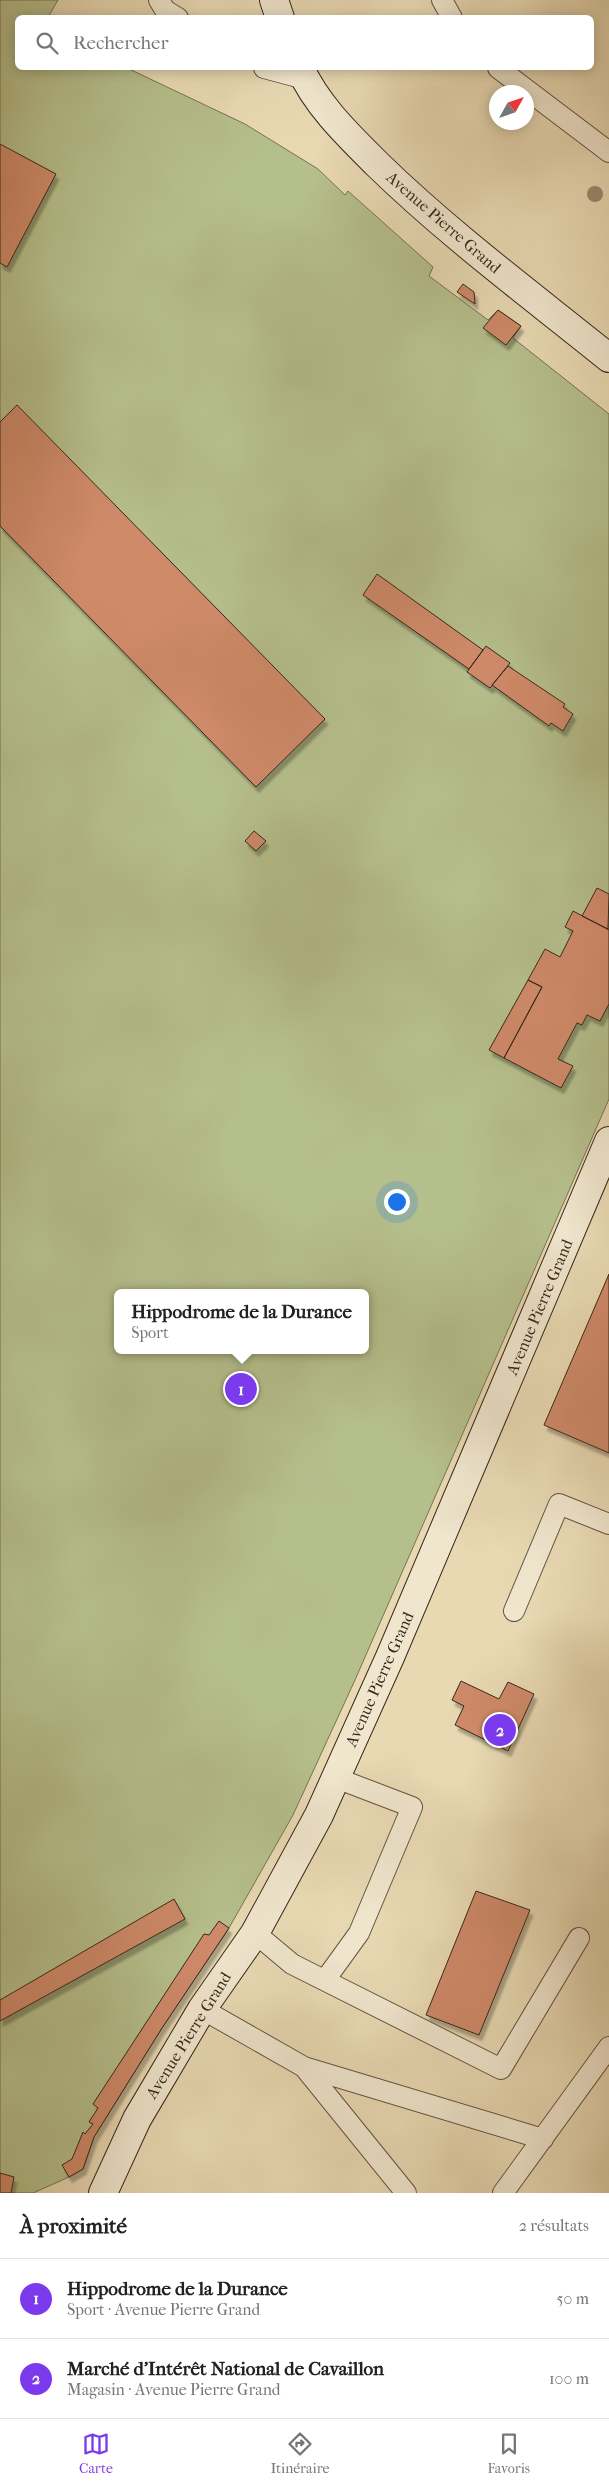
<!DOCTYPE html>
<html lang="fr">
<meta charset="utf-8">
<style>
:root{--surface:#fff;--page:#f6f6f6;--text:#222;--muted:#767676;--line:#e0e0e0;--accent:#7c3aed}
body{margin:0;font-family:"IM FELL French Canon",serif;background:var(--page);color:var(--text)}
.compass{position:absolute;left:489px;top:85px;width:45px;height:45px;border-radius:50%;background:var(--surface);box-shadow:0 2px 12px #0003;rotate:50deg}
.you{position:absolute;left:396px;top:1201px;width:18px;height:18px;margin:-12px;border:4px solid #fff;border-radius:50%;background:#1a73e8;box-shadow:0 0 0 8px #1a73e833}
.badge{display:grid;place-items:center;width:32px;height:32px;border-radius:50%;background:var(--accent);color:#fff;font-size:16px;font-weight:700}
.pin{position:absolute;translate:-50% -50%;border:2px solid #fff;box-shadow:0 1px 5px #0006}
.popup{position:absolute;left:114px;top:1289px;width:255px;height:65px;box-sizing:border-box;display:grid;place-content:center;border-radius:8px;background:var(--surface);filter:drop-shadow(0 1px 4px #0005);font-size:16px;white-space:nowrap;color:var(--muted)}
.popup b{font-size:19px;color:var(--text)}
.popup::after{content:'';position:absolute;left:50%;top:100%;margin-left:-10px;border:10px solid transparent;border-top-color:var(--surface)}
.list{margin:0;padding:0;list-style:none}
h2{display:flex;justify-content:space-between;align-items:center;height:65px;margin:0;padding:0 20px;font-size:21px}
h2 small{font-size:16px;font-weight:400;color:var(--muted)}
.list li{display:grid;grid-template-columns:32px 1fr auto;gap:15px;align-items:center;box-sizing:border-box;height:80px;padding:0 20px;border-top:1px solid var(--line)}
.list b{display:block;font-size:19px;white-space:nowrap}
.list p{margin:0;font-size:16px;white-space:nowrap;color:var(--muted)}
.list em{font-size:16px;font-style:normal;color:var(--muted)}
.icon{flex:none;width:28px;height:28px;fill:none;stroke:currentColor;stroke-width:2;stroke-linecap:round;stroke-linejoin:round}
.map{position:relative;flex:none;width:609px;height:2193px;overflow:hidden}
.search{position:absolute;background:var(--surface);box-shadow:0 2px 12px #0003;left:15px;right:15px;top:15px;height:55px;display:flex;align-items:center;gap:12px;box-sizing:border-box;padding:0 18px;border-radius:8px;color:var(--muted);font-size:19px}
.sheet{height:225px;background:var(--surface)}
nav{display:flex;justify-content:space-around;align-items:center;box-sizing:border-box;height:70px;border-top:1px solid var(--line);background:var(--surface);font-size:14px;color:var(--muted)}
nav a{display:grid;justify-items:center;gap:2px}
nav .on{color:var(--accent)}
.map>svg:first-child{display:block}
.green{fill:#b5bf8c;stroke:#767352;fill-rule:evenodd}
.building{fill:#cf8a6a;stroke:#372719;filter:url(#shadow)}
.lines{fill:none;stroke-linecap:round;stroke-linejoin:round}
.lane-casing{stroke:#635440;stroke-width:22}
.secondary-casing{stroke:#372719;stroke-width:30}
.lane{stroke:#f0e6ce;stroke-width:20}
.secondary{stroke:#f0e6ce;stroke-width:28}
.tree{fill:#988c6e}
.labels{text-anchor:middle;stroke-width:4;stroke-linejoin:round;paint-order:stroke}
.street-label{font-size:16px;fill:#372719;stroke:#f0e6ce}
</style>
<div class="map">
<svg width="609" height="2193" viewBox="0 0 609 2193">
<defs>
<filter id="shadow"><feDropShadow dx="3" dy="5.5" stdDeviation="1" flood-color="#0004"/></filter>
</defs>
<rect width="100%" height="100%" fill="#e8d9b3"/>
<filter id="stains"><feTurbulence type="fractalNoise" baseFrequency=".004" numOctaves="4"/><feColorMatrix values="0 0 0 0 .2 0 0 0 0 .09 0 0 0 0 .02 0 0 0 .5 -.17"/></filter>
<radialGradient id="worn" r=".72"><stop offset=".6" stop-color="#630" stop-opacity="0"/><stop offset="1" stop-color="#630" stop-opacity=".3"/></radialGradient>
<path class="green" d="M0 0H58L48 17 18 18V68H127L245 124 318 169 345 195 348 191 433 267 429 276 488 320 498 310 521 326 513 338 609 414V1099L355 1680 293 1815 229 1928 162 2028 94 2137 83 2169 69 2177 33 2193H0ZM117 1293H365V1350H117Z"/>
<path class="building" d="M0 144 56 174 7 267 0 263Z
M463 284 474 292 475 304 457 292Z
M498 310 521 326 506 345 483 328Z
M17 405 325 719 256 787 0 526V422Z
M377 574 483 650 469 669 363 595Z
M486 646 510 663 490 688 467 672Z
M508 666 565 704 563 707 573 714 563 731 551 723 549 726 492 685Z
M254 831 266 841 256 851 245 841Z
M597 888 609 894 608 929 582 916Z
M573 911 609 930V1004L600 1021 587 1015 582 1025 577 1023 558 1059 573 1066 561 1088 504 1058 542 987 528 980 545 949 560 957 573 931 565 927Z
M528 980 542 987 504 1058 489 1050Z
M609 1274V1453L544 1425Z
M461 1681 499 1699 508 1682 534 1694 508 1751 455 1725 464 1706 452 1700Z
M476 1891 530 1910 479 2035 426 2015Z
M174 1899 185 1919 0 2021V2000Z
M219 1921 229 1928 162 2028 94 2137 83 2169 69 2177 62 2165 72 2159 83 2132 85 2134 93 2124 89 2122 98 2108 93 2104 204 1934 209 1935Z
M0 2173 14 2177 11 2193H0Z"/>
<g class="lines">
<g class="lane-casing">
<path id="lane" d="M159 0 165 10 178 18
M442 0 452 18
M264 68 305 79
M498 68 609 152
M514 1611 559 1504 609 1524
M255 1933 292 1964 501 2069 579 1938
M325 1980 359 1933 412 1807 336 1778
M202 2009 304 2067 406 2193
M304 2067 543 2139
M503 2193 609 2047"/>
</g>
<g class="secondary-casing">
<path id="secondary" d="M274 0 280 18
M300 68C317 106 349 136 378 165 450 235 531 295 609 358
M103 2193 137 2119 202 2009 255 1933 319 1815 390 1657 609 1141"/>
</g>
<use href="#lane" class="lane"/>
<use href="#secondary" class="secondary"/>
</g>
<circle class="tree" cx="595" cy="194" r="8"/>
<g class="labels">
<g class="street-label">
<text transform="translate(444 222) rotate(41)" y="6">Avenue Pierre Grand</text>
<text transform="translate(539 1307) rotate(-67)" y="6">Avenue Pierre Grand</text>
<text transform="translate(379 1679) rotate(-66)" y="6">Avenue Pierre Grand</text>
<text transform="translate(188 2035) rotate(-58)" y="6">Avenue Pierre Grand</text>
</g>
</g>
<rect width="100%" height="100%" filter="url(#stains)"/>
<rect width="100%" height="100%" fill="url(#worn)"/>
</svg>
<svg class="compass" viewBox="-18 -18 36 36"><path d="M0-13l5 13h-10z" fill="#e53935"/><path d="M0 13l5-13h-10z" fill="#767676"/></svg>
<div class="you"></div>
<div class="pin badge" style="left:241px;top:1389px">1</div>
<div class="popup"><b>Hippodrome de la Durance</b>Sport</div>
<div class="pin badge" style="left:500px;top:1730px">2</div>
<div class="search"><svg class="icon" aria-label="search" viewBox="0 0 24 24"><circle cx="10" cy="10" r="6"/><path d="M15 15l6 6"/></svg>Rechercher</div>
</div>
<section class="sheet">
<h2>À proximité<small>2 résultats</small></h2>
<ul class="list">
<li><span class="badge">1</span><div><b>Hippodrome de la Durance</b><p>Sport · Avenue Pierre Grand</p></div><em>50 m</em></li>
<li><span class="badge">2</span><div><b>Marché d'Intérêt National de Cavaillon</b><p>Magasin · Avenue Pierre Grand</p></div><em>100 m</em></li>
</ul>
</section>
<nav>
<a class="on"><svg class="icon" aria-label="map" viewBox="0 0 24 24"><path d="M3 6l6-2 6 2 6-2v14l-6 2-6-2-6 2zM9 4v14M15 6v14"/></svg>Carte</a>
<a><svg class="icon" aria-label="directions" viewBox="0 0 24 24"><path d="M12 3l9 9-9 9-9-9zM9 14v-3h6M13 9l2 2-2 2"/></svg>Itinéraire</a>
<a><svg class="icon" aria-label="saved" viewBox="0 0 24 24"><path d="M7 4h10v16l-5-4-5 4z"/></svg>Favoris</a>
</nav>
